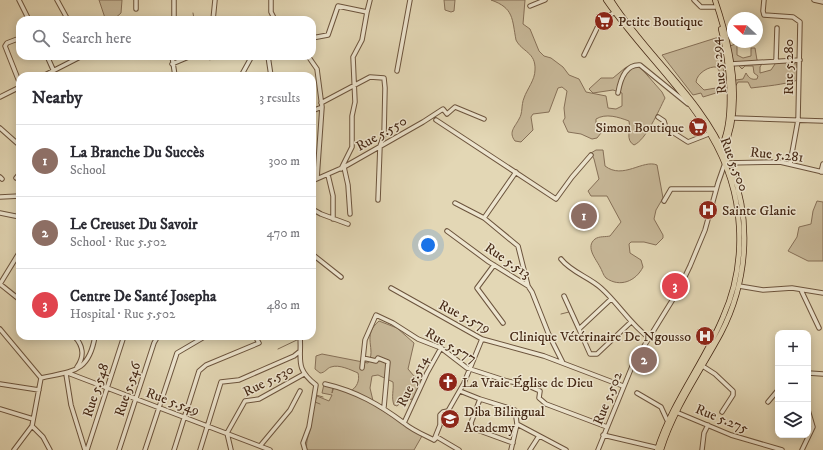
<!DOCTYPE html>
<meta charset="utf-8">
<style>
:root{--surface:#fff;--page:#f2f2f3;--text:#2b2b33;--muted:#7c7c81;--line:#e1e1e2;--accent:#8f2418}
body{margin:0;font-family:"IM FELL DW Pica",serif;background:var(--page);color:var(--text)}
.controls{position:absolute;right:12px;bottom:12px;display:grid;overflow:hidden;border-radius:8px;box-shadow:0 2px 10px #0003}
.controls button{width:36px;height:36px;display:grid;place-items:center;padding:0;border:0;border-bottom:1px solid var(--line);background:var(--surface);color:var(--text);font:20px sans-serif}
.compass{position:absolute;left:727px;top:12px;width:36px;height:36px;border-radius:50%;background:var(--surface);box-shadow:0 2px 10px #0003;rotate:292deg}
.you{position:absolute;left:428px;top:245px;width:14px;height:14px;margin:-10px;border:3px solid #fff;border-radius:50%;background:#1a73e8;box-shadow:0 0 0 6px #1a73e833}
.badge{display:grid;place-items:center;width:26px;height:26px;border-radius:50%;background:var(--accent);color:#fff;font-size:13px;font-weight:700}
.pin{position:absolute;translate:-50% -50%;border:2px solid #fff;box-shadow:0 1px 4px #0006}
.list{margin:0;padding:0;list-style:none}
h2{display:flex;justify-content:space-between;align-items:center;height:52px;margin:0;padding:0 16px;font-size:17px}
h2 small{font-size:13px;font-weight:400;color:var(--muted)}
.list li{display:grid;grid-template-columns:26px 1fr auto;gap:12px;align-items:center;box-sizing:border-box;height:72px;padding:0 16px;border-top:1px solid var(--line)}
.list b{display:block;font-size:15px;white-space:nowrap}
.list p{margin:0;font-size:13px;white-space:nowrap;color:var(--muted)}
.list em{font-size:13px;font-style:normal;color:var(--muted)}
.icon{flex:none;width:22px;height:22px;fill:none;stroke:currentColor;stroke-width:2;stroke-linecap:round;stroke-linejoin:round}
.map{position:relative;flex:none;width:823px;height:450px;overflow:hidden}
.search{position:absolute;background:var(--surface);box-shadow:0 2px 10px #0003;left:16px;top:16px;width:300px;height:44px;display:flex;align-items:center;gap:10px;box-sizing:border-box;padding:0 14px;border-radius:12px;color:var(--muted);font-size:15px}
.panel{position:absolute;background:var(--surface);box-shadow:0 2px 10px #0003;left:16px;top:72px;width:300px;height:268px;border-radius:12px}
.map>svg:first-child{display:block}
.green{fill:#c8b99a;stroke:#867058}
.lines{fill:none;stroke-linecap:round;stroke-linejoin:round}
.stream{stroke:#836e55;stroke-width:1}
.minor-casing{stroke:#6c543d;stroke-width:5.5}
.major-casing{stroke:#452815;stroke-width:6}
.minor{stroke:#ede5cf;stroke-width:3.5}
.major{stroke:#e3d7b5;stroke-width:4.5}
.labels{text-anchor:middle;stroke-width:3;stroke-linejoin:round;paint-order:stroke}
.poi-label{font-size:14px;fill:#452815;stroke:#ede5cf;text-anchor:start}
.street-label{font-size:14px;fill:#452815;stroke:#ede5cf}
</style>
<div class="map">
<svg width="823" height="450" viewBox="0 0 823 450">
<rect width="100%" height="100%" fill="#e3d7b5"/>
<filter id="stains"><feTurbulence type="fractalNoise" baseFrequency=".005" numOctaves="4"/><feColorMatrix values="0 0 0 0 .2 0 0 0 0 .09 0 0 0 0 .02 0 0 0 .5 -.17"/></filter>
<radialGradient id="worn" r=".72"><stop offset=".6" stop-color="#630" stop-opacity="0"/><stop offset="1" stop-color="#630" stop-opacity=".3"/></radialGradient>
<path class="green" d="M99 0H122L121 13 113 20 105 18Z
M444 0H455L454 11 451 12 445 10Z
M491 0H525L523 24 530 29 539 51 544 56 551 58 563 67 569 75 579 79 586 92 606 96 608 108 616 109 622 106V93L613 90 593 93 589 89 601 78H613L625 68 640 67 662 92 665 98C659 110 646 140 634 145 625 140 631 130 629 121 618 117 606 113 596 119V125L601 133 597 138 592 139 581 134 568 132 563 121 565 118 564 108 567 91 562 87 558 88 549 112 533 114 531 117 533 130 521 142 515 141C508 132 515 127 519 119 523 113 521 105 524 98 527 89 535 80 535 70 536 52 522 52 516 40 512 19 514 8 491 0Z
M719 37 725 80H724L717 67C709 66 697 73 696 82L704 90 716 88V93L703 97 701 93 693 95 662 55Z
M735 44 737 45V55L743 58 751 56V48H755L757 60 763 62 760 67V73L771 70 777 61 797 64 799 72 798 80C782 85 767 86 751 88L748 82H738L732 92 731 71 736 80 743 79 746 73C749 78 751 80 757 79L758 76 754 73 753 66H745L742 69 737 64H729L728 47Z
M596 150H603L605 166C623 180 643 159 657 165L663 198 656 210 654 219 663 235V238L656 245 644 242H631L629 244 630 253 641 260 643 267C636 281 620 288 606 278 603 275 602 270 600 267 596 259 585 247 595 239 599 236 606 237 610 236L621 222 607 196H591L588 191 599 179 594 159 591 153Z
M817 201 823 202V261H808L788 251 797 237 799 227 811 224 813 211Z
M379 321 397 328 414 343 408 369 414 376 422 381 413 399 404 400 397 406 394 405C391 397 394 390 393 382L378 375 372 376 370 388 374 405 422 436 414 450H307C305 440 310 434 311 425 312 415 313 405 317 396L329 401 332 395 322 393 324 384 333 386 332 393 334 387 350 391C357 388 360 380 358 373 351 370 339 364 331 367 327 368 325 373 320 373L315 369 316 356 322 354 368 363C377 349 361 336 379 321Z"/>
<g class="lines">
<path class="stream" d="M193 13 194 19
M210 60 211 56
M561 314 569 312
M278 349 299 339
M316 395 323 397
M315 402 320 404"/>
<g class="minor-casing">
<path id="minor" d="M19 0 29 20
M57 0 68 20
M271 0V12L275 20
M694 0 701 7H715
M764 0 763 11 764 15 793 17 800 22 798 120 790 164
M814 0 823 2
M530 6 545 0
M136 9V0
M174 20V0
M213 20 215 0
M20 38 7 43 5 46 20 84
M312 38 328 35 338 6 367 12 370 0
M584 55 600 22 615 12
M47 56 56 76
M172 56 175 76
M268 56 271 76
M308 56 317 69 322 107 317 178
M776 61 777 28
M172 64 191 56
M731 64 800 60
M397 71 410 0
M43 76 82 56
M241 76 252 56
M618 93C620 81 625 64 640 65L688 104
M0 97 20 87
M321 103 370 77 384 78 385 88 384 135 380 146 378 200
M312 111 322 107
M658 117 664 121 666 128 688 142 711 133
M733 118 823 121
M436 120 556 199 572 177 591 155
M0 128 18 144
M344 167 348 185 350 214
M341 169 352 147V116L355 102 353 57 362 40 367 12
M821 172 823 164
M328 175 333 196V219
M0 177 2 179
M16 178 20 173
M312 181 344 167 423 122 443 109 447 114 455 107 484 119
M0 197 20 196
M664 201 671 189H716
M455 203 484 218 518 246 528 286
M312 209 321 214 348 224
M0 213 20 217
M484 218 516 172
M447 231 489 262 528 286 532 292 549 335 563 363
M312 254 341 277
M561 259C571 272 589 277 601 288 618 303 630 324 649 338
M494 265 477 288 503 323
M0 284 19 253
M0 284 20 300
M739 286 763 290 792 288 823 293
M391 288 482 339 544 356 623 386
M801 290 819 328
M564 296 579 329
M611 299 579 329 590 354H597L631 322
M0 329 41 378
M74 336C83 345 85 356 77 367
M300 336C302 359 294 368 316 385L309 427 303 443 305 450
M363 358 376 361 378 358 388 362 384 407
M701 365 715 374 733 391V395L722 412
M362 368 365 340 376 315 393 323 418 339 441 348 467 368 507 381 524 384 540 391 539 398 546 404 607 427
M68 373 270 450
M808 373 823 374
M66 374 71 405 85 450
M0 384 39 390
M325 384C356 391 380 405 404 423 412 430 424 435 434 440
M460 391 480 399 471 423 472 428 513 443
M637 393 661 407 667 420
M480 399 515 410 517 424
M768 402 778 390
M0 409 33 419
M676 412 731 435 782 450
M404 423 427 373 441 348
M32 426 43 437 50 450
M603 435 658 448
M260 446 290 410 300 391
M14 450 32 426 41 378C72 371 89 373 95 336
M87 450 124 336
M119 450 154 343 158 336
M145 450 177 353 206 336
M174 450 199 371 206 365 259 343 255 336
M200 450 221 382 239 380 294 356 299 352
M231 450 227 433 245 401 259 399 304 374
M459 450 437 437 434 440 440 425V415L443 412 448 411 464 383 482 339
M511 450 517 424 566 450
M530 450 539 436
M598 450 633 364 678 291 690 266 705 230 718 183 725 163 780 162 823 172
M702 450 704 433 708 425
M802 450 813 427 808 410"/>
</g>
<g class="major-casing">
<path id="major" d="M606 0C657 74 734 128 739 226 741 257 736 288 723 317 704 363 672 402 657 450
M611 0C646 56 702 98 727 160
M715 0C730 44 744 106 723 150
M721 29C729 59 736 119 721 147
M661 450C674 408 700 372 721 333 747 283 752 223 732 170"/>
</g>
<use href="#minor" class="minor"/>
<use href="#major" class="major"/>
</g>
<defs>
<g id="supermarket-disc" transform="scale(1)"><circle r="9.5" fill="#8f2418" stroke="#ede5cf"/><path d="M-6-5.5h2.5l.6 2H6L4.5 2H-2.5L-4.4-4H-6ZM-1.5 3.2a1.3 1.3 0 1 0 .1 0ZM3 3.2a1.3 1.3 0 1 0 .1 0Z" fill="#fff"/></g>
<g id="hospital-disc" transform="scale(1)"><circle r="9.5" fill="#8f2418" stroke="#ede5cf"/><path d="M-5-5h3v3.5h4V-5h3V5h-3V1.5h-4V5h-3Z" fill="#fff"/></g>
<g id="church-disc" transform="scale(1)"><circle r="9.5" fill="#8f2418" stroke="#ede5cf"/><path d="M-1.2-6h2.4v3.5h3.3v2.4h-3.3V6h-2.4V-.1h-3.3v-2.4h3.3Z" fill="#fff"/></g>
<g id="school-disc" transform="scale(1)"><circle r="9.5" fill="#8f2418" stroke="#ede5cf"/><path d="M0-5L7-2L0 1L-7-2ZM-4 1L0 2.5L4 1V4Q0 6-4 4Z" fill="#fff"/></g>
</defs>
<g fill-rule="evenodd">
<use href="#supermarket-disc" x="604" y="21"/>
<use href="#supermarket-disc" x="698" y="127"/>
<use href="#hospital-disc" x="708" y="210"/>
<use href="#hospital-disc" x="705" y="336"/>
<use href="#church-disc" x="448" y="382"/>
<use href="#school-disc" x="450" y="419"/>
</g>
<g class="labels">
<g class="poi-label">
<text x="618" y="26">Petite Boutique</text>
<text x="684" y="132" text-anchor="end">Simon Boutique</text>
<text x="722" y="215">Sainte Glanie</text>
<text x="691" y="341" text-anchor="end">Clinique Vétérinaire De Ngousso</text>
<text x="462" y="387">La Vraie Église de Dieu</text>
<text x="464" y="416">Diba Bilingual<tspan x="464" dy="16">Academy</tspan></text>
</g>
<g class="street-label">
<text transform="translate(718 66) rotate(-97)" y="5">Rue 5.294</text>
<text transform="translate(788 67) rotate(-90)" y="5">Rue 5.280</text>
<text transform="translate(381 133) rotate(-30)" y="5">Rue 5.550</text>
<text transform="translate(777 154) rotate(6)" y="5">Rue 5.281</text>
<text transform="translate(735 164) rotate(69)" y="5">Rue 5.500</text>
<text transform="translate(508 260) rotate(34)" y="5">Rue 5.513</text>
<text transform="translate(465 316) rotate(27)" y="5">Rue 5.579</text>
<text transform="translate(451 345) rotate(30)" y="5">Rue 5.577</text>
<text transform="translate(268 380) rotate(-27)" y="5">Rue 5.530</text>
<text transform="translate(412 381) rotate(-64)" y="5">Rue 5.514</text>
<text transform="translate(127 389) rotate(-72)" y="5">Rue 5.546</text>
<text transform="translate(95 390) rotate(-72)" y="5">Rue 5.548</text>
<text transform="translate(607 398) rotate(-68)" y="5">Rue 5.502</text>
<text transform="translate(173 401) rotate(20)" y="5">Rue 5.549</text>
<text transform="translate(722 418) rotate(22)" y="5">Rue 5.275</text>
</g>
</g>
<rect width="100%" height="100%" filter="url(#stains)"/>
<rect width="100%" height="100%" fill="url(#worn)"/>
</svg>
<div class="controls">
<button>+</button>
<button>−</button>
<button><svg class="icon" aria-label="layers" viewBox="0 0 24 24"><path d="M12 4l9 5-9 5-9-5zM3 14l9 5 9-5"/></svg></button>
</div>
<svg class="compass" viewBox="-18 -18 36 36"><path d="M0-13l5 13h-10z" fill="#e53935"/><path d="M0 13l5-13h-10z" fill="#7c7c81"/></svg>
<div class="you"></div>
<div class="pin badge" style="left:584px;top:216px;background:#8d6e63">1</div>
<div class="pin badge" style="left:644px;top:360px;background:#8d6e63">2</div>
<div class="pin badge" style="left:675px;top:286px;background:#e0444e">3</div>
<div class="search"><svg class="icon" aria-label="search" viewBox="0 0 24 24"><circle cx="10" cy="10" r="6"/><path d="M15 15l6 6"/></svg>Search here</div>
<section class="panel">
<h2>Nearby<small>3 results</small></h2>
<ul class="list">
<li><span class="badge" style="background:#8d6e63">1</span><div><b>La Branche Du Succès</b><p>School</p></div><em>300 m</em></li>
<li><span class="badge" style="background:#8d6e63">2</span><div><b>Le Creuset Du Savoir</b><p>School · Rue 5.502</p></div><em>470 m</em></li>
<li><span class="badge" style="background:#e0444e">3</span><div><b>Centre De Santé Josepha</b><p>Hospital · Rue 5.502</p></div><em>480 m</em></li>
</ul>
</section>
</div>
